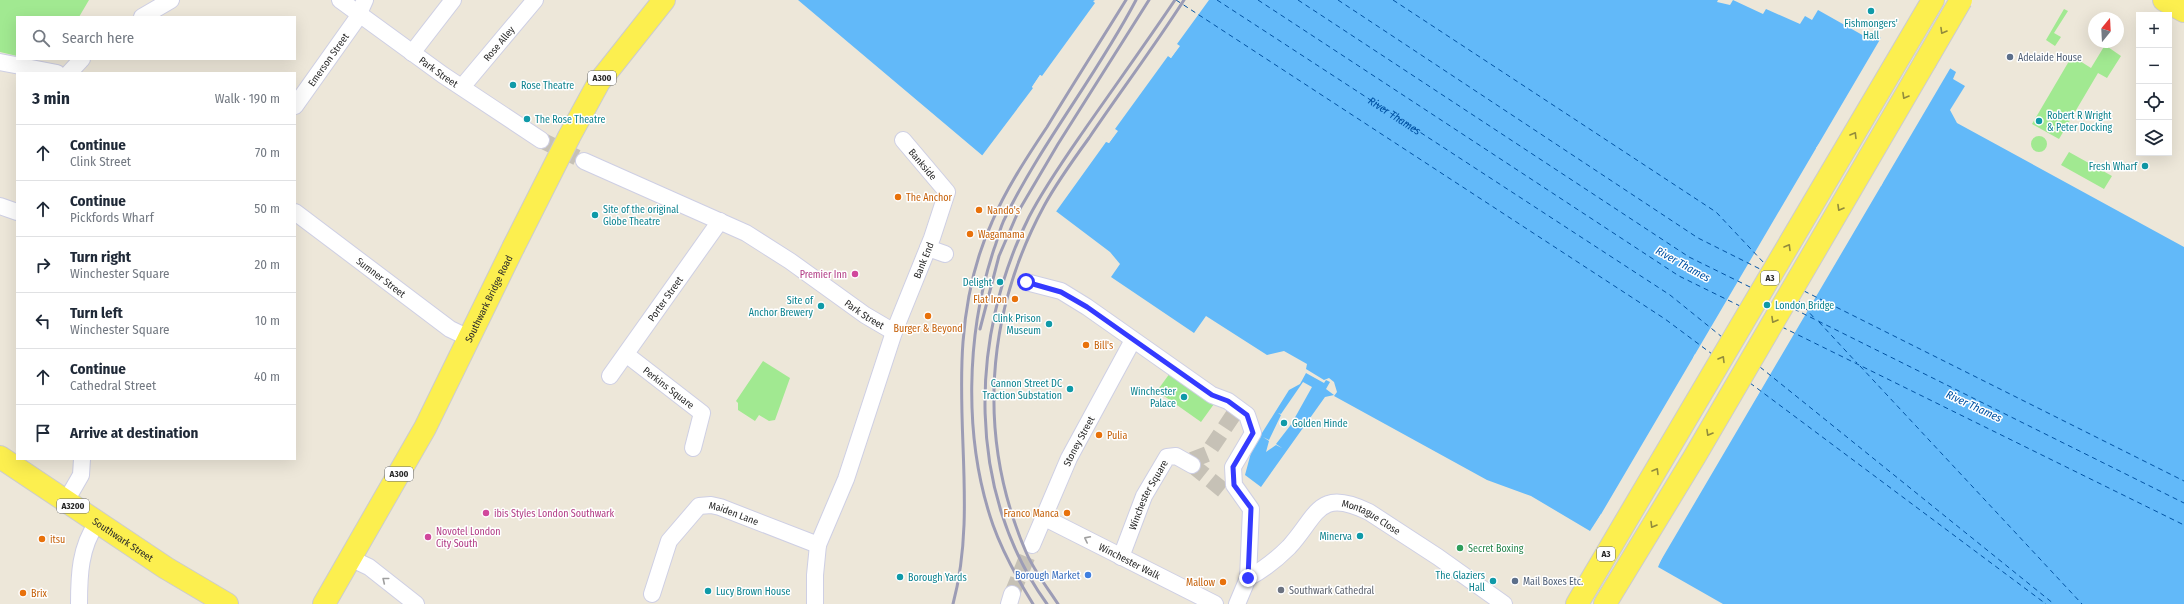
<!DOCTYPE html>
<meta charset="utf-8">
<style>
:root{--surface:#fff;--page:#f6f6f7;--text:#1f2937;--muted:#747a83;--line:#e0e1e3}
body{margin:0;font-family:"Fira Sans Condensed",sans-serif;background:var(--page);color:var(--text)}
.controls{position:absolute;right:12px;top:12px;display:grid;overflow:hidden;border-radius:0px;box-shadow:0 4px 16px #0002}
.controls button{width:36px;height:36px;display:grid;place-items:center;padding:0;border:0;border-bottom:1px solid var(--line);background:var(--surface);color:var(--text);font:20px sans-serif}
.compass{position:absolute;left:2088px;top:12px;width:36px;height:36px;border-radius:50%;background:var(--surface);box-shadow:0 4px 16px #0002;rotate:18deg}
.stop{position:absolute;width:12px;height:12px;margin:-9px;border:3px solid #343aff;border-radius:50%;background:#fff}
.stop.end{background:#343aff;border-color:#fff;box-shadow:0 1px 4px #0008}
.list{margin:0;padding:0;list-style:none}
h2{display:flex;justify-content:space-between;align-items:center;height:52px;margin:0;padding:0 16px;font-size:17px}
h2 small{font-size:13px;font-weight:400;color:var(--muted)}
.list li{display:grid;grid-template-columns:26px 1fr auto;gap:12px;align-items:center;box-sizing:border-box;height:56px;padding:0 16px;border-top:1px solid var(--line)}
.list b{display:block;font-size:15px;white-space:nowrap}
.list p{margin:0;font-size:13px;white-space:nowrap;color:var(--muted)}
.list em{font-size:13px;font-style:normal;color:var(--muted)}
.icon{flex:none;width:22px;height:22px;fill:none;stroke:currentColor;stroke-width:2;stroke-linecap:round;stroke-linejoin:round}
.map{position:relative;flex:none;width:2184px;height:604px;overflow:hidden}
.search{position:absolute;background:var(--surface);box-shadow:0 4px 16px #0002;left:16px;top:16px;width:280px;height:44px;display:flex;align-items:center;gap:10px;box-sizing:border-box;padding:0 14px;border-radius:0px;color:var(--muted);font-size:15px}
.panel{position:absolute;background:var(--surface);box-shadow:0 4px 16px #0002;left:16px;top:72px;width:280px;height:388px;border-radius:0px}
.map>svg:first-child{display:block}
.green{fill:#a1e991}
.water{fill:#62b9f9;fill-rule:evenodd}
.pier{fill:#ede7d9;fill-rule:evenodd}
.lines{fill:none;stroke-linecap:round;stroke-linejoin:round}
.ferry{stroke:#0253a4;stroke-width:1;stroke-dasharray:5 4;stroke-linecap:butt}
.street-tunnel{stroke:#c6c1b6;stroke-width:16;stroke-dasharray:16 8;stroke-linecap:butt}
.street-casing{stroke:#cecfe4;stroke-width:18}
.primary-casing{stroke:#ccc;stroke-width:24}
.street{stroke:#fff;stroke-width:16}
.primary{stroke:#fcef4f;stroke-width:22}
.rail{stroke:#9c9cb5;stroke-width:3}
.primary-bridge-casing{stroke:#ccc;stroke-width:24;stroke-linecap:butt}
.primary-bridge{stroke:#fcef4f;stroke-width:22}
.oneway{stroke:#928c3c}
.oneway2{stroke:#9f9f9f}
.route{stroke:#343aff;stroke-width:5}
.culture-dot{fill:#0f9aa8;stroke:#fff;stroke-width:1.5}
.service-dot{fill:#5c6f8a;stroke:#fff;stroke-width:1.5}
.food-dot{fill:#e8710a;stroke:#fff;stroke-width:1.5}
.hotel-dot{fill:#d1479c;stroke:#fff;stroke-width:1.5}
.leisure-dot{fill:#2e9e5b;stroke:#fff;stroke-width:1.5}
.shop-dot{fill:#3f7fe0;stroke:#fff;stroke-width:1.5}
.worship-dot{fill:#6b7280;stroke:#fff;stroke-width:1.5}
.labels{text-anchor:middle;stroke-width:3;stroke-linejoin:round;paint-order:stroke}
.shield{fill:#fff;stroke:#696969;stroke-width:1}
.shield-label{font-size:9px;font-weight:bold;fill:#292929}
.culture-label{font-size:10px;fill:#0d838f;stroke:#fff;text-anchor:start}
.street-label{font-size:10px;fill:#292929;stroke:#fff}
.service-label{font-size:10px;fill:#4e5e75;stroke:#fff;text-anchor:start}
.food-label{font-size:10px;fill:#c56008;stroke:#fff;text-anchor:start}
.hotel-label{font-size:10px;fill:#b23c85;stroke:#fff;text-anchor:start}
.leisure-label{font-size:10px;fill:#27864d;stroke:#fff;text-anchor:start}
.shop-label{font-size:10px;fill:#366cbe;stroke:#fff;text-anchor:end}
.worship-label{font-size:10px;fill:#5b616d;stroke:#fff;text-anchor:start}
.water-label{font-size:11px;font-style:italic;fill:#0253a4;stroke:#fff}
</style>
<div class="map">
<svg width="2184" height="604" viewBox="0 0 2184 604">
<rect width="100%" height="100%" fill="#ede7d9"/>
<path class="green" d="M0 0H89L79 17H17V56L0 52Z
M2064 9 2068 11 2054 33 2061 37 2055 46 2046 40Z
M2105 45 2121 56 2107 78 2098 73 2059 139 2032 124 2072 56 2091 68Z
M2031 144a8 8 0 1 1 16 0a8 8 0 1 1-16 0Z
M2069 152 2112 176 2104 189 2061 165Z
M763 361 790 378 775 420 769 421 759 415 755 421 738 410V403L736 401Z
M1170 373 1214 404 1201 422 1157 391Z"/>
<path class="water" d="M798 0H1094L1171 58 1179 46 1117 0H1718L1717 2 1730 5 1733 0 1763 14 1766 9 1800 24 1805 16 1812 20 1818 10 1873 41 1877 36 1881 38 1879 41 1939 76 1945 65 1956 72 1953 79 1965 86 1950 110 1957 123 2184 247V604H1723L1658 567 1665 551 1601 514 1590 531 1531 496 1487 480 1334 396 1337 392 1334 382 1329 378 1324 380 1306 369 1307 364 1284 351 1267 355 1206 316 1194 333 1111 277 1120 264 1110 252 983 156ZM1040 75 1117 131 1109 143 1032 87ZM1819 144 1883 182 1881 186 1816 148ZM1695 354 1759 392 1757 396 1693 358Z
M1306 373 1324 383 1326 380 1330 382 1326 389 1334 395 1325 397 1261 487 1245 475 1252 449 1289 390 1300 384ZM1303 382 1312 387 1293 421 1296 423 1293 422 1276 444 1282 448 1276 445 1266 452 1269 441 1263 437 1269 440 1281 415 1278 413 1281 414Z"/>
<path class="pier" d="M1096 0 1171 55 1177 47 1115 0H1209L1177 44 1180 46 1171 58 1168 56 1115 129 1118 131 1109 143 1106 142 1055 213 981 157 1033 88 1032 87 1040 75 1042 76 1095 3 1093 1ZM1040 78 1115 132 1108 141 1034 86Z
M1882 36V40L1939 73 1944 64 1951 67 1657 567 1663 552 1601 516 1590 533Z"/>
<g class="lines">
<g class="ferry">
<path d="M1176 0 1665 319 1712 354"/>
<path id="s1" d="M1217 0 1670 295 1722 337"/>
<path d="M1258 0 1679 276 1740 306"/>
<path d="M1298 0 1689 257 1752 288"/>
<path d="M1338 0 1698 238 1762 270"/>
<path d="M1393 0 1716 212 1765 264"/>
<path d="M1804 291 2184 481"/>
<path d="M1798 300 1816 320"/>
<path d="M1794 309 2184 503"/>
<path d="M1819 322 1857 363"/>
<path d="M1782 327 2184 525"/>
<path d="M1860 366 2082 604"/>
<path d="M1760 367 2054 604"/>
<path d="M1750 383 2046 604"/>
</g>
<path class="street-tunnel" d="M541 140 584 161
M1192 460 1207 454 1236 411
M1192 465 1229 495
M1012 594 1032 545"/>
<g class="street-casing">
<g id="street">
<path id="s2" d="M340 0 443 75 541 140"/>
<path d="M142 17 171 0"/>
<path d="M412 53 453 0"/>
<path d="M0 62 57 73"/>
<path d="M69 73 82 59"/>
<path id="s3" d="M462 87 535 0"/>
<path id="s4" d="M295 106 356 20 365 0"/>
<path id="s5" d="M584 161 746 233 790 261 865 315 894 332"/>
<path d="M0 206 17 212"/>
<path id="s6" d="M295 212 450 329 469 338"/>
<path d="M928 248 945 254"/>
<path d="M1026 282 1061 291 1087 307 1212 395 1228 401 1247 415 1253 433 1233 467 1234 485 1251 509 1248 578 1237 604"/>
<path id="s7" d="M627 355 702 413 693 448"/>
<path id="s8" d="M610 376 720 221"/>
<path d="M66 501 81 475 82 459"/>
<path id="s9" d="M1043 517 1215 604"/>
<path id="s10" d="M1032 545 1069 458 1133 340"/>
<path id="s11" d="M1121 557 1144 496 1167 457 1176 456 1192 465"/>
<path d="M352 559 369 567 416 604"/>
<path id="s12" d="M1248 578C1263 570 1277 559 1289 547 1318 515 1318 487 1369 512L1438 557 1504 604"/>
<path id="s13" d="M652 594 669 541 699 506 711 505 720 507 818 545"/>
<path d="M79 604C79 575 80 547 97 523"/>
<path id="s14" d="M815 604V575L818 545 846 479 894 332 932 238 947 192 903 140"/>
<path d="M1009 604 1012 594"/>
</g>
</g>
<g class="primary-casing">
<g id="primary">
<path d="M2164 0 2184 11"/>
<path d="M569 137 599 82 664 0"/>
<path id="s15" d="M0 457 166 568 227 604"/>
<path id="s16" d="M324 604 425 428 513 248"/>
<path d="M1577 604 1933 0"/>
<path d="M1605 604 1695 456 1925 62"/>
</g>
</g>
<use href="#street" class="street"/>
<use href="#primary" class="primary"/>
<path class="rail" d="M980 329 999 256 1018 212 1058 144 1149 0
M953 604C976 518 956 430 963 342 966 302 975 259 992 222 1006 189 1027 157 1047 127 1073 84 1100 42 1126 0
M1033 604C1017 578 1003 553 993 525 963 439 966 334 994 249 998 239 1000 227 1005 218 1042 142 1097 75 1136 0
M1047 604C966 492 969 337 1029 217 1045 186 1065 158 1085 129 1115 86 1146 43 1175 0
M1058 604C1047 587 1034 571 1026 552 977 438 985 315 1044 206 1057 182 1073 160 1089 138 1120 92 1154 47 1184 0"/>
<g class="primary-bridge-casing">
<path id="primary-bridge" d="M1925 62 1961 0
M513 248 569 137"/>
</g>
<use href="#primary-bridge" class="primary-bridge"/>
</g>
<defs><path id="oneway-chevron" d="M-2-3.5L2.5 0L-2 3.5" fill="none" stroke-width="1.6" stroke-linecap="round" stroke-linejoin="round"/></defs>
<g class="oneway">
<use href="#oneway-chevron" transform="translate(1943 31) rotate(120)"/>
<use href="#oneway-chevron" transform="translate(1905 96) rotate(120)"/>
<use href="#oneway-chevron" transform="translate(1854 135) rotate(-59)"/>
<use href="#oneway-chevron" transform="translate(1840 208) rotate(120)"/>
<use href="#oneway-chevron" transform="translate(1788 247) rotate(-59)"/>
<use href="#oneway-chevron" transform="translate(1774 320) rotate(120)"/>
<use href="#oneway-chevron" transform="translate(1722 359) rotate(-59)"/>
<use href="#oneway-chevron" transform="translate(1709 433) rotate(120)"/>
<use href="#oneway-chevron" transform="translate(1656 471) rotate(-59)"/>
<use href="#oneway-chevron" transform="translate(1653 525) rotate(121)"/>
</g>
<g class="oneway2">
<use href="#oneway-chevron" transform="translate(1087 539) rotate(-153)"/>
<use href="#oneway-chevron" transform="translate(385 580) rotate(-141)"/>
</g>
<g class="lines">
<path class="route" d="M1026 282 1061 292 1087 307 1212 395 1228 401 1247 415 1253 433 1233 467 1234 485 1251 508 1248 578"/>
</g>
<g class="culture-dot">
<circle cx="1871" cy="11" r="4"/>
<circle cx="513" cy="85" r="4"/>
<circle cx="527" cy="119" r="4"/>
<circle cx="2039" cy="121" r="4"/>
<circle cx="2145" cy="166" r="4"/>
<circle cx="595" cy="215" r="4"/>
<circle cx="1000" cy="282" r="4"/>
<circle cx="1767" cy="305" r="4"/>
<circle cx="821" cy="306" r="4"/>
<circle cx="1049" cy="324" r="4"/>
<circle cx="1070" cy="389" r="4"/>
<circle cx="1184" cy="397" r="4"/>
<circle cx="1284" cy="423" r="4"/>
<circle cx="1360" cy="536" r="4"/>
<circle cx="900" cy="577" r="4"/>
<circle cx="1493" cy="581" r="4"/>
<circle cx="708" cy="591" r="4"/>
</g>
<g class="service-dot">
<circle cx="2010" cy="57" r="4"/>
<circle cx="1515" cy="581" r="4"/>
</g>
<g class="food-dot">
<circle cx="898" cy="197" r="4"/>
<circle cx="979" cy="210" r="4"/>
<circle cx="970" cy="234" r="4"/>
<circle cx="1015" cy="299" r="4"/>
<circle cx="928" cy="316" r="4"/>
<circle cx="1086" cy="345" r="4"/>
<circle cx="1099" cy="435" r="4"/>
<circle cx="1067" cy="513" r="4"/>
<circle cx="42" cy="539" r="4"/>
<circle cx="1223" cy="582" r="4"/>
<circle cx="23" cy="593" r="4"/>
</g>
<g class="hotel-dot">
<circle cx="855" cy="274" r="4"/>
<circle cx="486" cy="513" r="4"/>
<circle cx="428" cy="537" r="4"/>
</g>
<circle class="leisure-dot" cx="1460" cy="548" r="4"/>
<circle class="shop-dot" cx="1088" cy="575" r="4"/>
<circle class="worship-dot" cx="1281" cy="590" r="4"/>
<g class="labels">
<g class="shield">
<rect x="588" y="71" width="28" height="14" rx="3"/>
<rect x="1761" y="271" width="18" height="14" rx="3"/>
<rect x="385" y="467" width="28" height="14" rx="3"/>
<rect x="57" y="499" width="32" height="14" rx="3"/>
<rect x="1597" y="547" width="18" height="14" rx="3"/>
</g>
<g class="shield-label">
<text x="602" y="81">A300</text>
<text x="1770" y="281">A3</text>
<text x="399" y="477">A300</text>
<text x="73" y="509">A3200</text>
<text x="1606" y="557">A3</text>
</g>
<g class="culture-label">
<text x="1871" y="27" text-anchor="middle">Fishmongers'<tspan x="1871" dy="12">Hall</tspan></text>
<text x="521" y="89">Rose Theatre</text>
<text x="2047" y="119">Robert R Wright<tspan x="2047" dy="12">&amp; Peter Docking</tspan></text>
<text x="535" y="123">The Rose Theatre</text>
<text x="2137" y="170" text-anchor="end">Fresh Wharf</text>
<text x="603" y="213">Site of the original<tspan x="603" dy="12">Globe Theatre</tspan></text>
<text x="992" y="286" text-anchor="end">Delight</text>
<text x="813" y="304" text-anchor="end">Site of<tspan x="813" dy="12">Anchor Brewery</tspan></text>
<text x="1775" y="309">London Bridge</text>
<text x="1041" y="322" text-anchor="end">Clink Prison<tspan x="1041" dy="12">Museum</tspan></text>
<text x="1062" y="387" text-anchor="end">Cannon Street DC<tspan x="1062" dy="12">Traction Substation</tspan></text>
<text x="1176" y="395" text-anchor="end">Winchester<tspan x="1176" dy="12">Palace</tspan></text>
<text x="1292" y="427">Golden Hinde</text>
<text x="1352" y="540" text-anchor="end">Minerva</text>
<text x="1485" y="579" text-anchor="end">The Glaziers<tspan x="1485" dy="12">Hall</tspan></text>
<text x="908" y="581">Borough Yards</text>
<text x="716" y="595">Lucy Brown House</text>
</g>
<g class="street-label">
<text dy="4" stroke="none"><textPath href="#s3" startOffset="57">Rose Alley</textPath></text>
<text dy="4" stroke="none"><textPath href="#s4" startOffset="57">Emerson Street</textPath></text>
<text dy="4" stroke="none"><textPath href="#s2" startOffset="122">Park Street</textPath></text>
<text transform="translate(923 164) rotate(50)" y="4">Bankside</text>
<text dy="4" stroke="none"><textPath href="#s14" startOffset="363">Bank End</textPath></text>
<text dy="4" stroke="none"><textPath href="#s6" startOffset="108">Sumner Street</textPath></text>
<text dy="4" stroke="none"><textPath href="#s16" startOffset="347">Southwark Bridge Road</textPath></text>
<text dy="4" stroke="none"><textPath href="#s8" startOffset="95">Porter Street</textPath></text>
<text dy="4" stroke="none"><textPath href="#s5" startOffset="321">Park Street</textPath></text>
<text dy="4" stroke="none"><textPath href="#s7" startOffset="53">Perkins Square</textPath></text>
<text dy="4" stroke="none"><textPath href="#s10" startOffset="114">Stoney Street</textPath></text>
<text dy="4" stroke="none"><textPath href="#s11" startOffset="68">Winchester Square</textPath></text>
<text dy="4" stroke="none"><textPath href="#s13" startOffset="138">Maiden Lane</textPath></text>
<text dy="4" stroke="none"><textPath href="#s12" startOffset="157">Montague Close</textPath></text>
<text dy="4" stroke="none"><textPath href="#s15" startOffset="148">Southwark Street</textPath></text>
<text dy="4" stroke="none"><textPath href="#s9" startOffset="97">Winchester Walk</textPath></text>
</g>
<g class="service-label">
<text x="2018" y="61">Adelaide House</text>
<text x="1523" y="585">Mail Boxes Etc.</text>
</g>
<g class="food-label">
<text x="906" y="201">The Anchor</text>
<text x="987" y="214">Nando's</text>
<text x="978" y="238">Wagamama</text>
<text x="1007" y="303" text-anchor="end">Flat Iron</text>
<text x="928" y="332" text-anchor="middle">Burger &amp; Beyond</text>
<text x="1094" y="349">Bill's</text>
<text x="1107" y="439">Pulia</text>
<text x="1059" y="517" text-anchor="end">Franco Manca</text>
<text x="50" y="543">itsu</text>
<text x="1215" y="586" text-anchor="end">Mallow</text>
<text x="31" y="597">Brix</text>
</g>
<g class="hotel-label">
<text x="847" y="278" text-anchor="end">Premier Inn</text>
<text x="494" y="517">ibis Styles London Southwark</text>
<text x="436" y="535">Novotel London<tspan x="436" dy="12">City South</tspan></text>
</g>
<g class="leisure-label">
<text x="1468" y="552">Secret Boxing</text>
</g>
<g class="shop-label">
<text x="1080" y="579">Borough Market</text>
</g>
<g class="worship-label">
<text x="1289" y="594">Southwark Cathedral</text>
</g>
<g class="water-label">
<text dy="4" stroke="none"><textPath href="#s1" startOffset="212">River Thames</textPath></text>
<text transform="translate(1683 264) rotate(29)" y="4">River Thames</text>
<text transform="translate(1974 406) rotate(25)" y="4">River Thames</text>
</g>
</g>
</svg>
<div class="controls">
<button>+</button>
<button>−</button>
<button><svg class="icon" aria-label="locate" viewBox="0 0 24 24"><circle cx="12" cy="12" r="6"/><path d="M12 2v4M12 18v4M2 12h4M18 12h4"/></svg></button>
<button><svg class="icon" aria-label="layers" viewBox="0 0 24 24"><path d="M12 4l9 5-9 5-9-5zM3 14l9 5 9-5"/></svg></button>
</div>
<svg class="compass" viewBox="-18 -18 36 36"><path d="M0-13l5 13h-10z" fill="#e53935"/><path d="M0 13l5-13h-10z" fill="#747a83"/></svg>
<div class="stop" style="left:1026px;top:282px"></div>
<div class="stop end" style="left:1248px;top:578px"></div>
<div class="search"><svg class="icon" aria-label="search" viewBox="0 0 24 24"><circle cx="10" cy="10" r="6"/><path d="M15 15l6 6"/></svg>Search here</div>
<section class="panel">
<h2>3 min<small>Walk · 190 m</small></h2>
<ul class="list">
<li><svg class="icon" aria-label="ahead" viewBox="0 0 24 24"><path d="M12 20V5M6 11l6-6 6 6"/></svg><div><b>Continue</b><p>Clink Street</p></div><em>70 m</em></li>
<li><svg class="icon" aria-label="ahead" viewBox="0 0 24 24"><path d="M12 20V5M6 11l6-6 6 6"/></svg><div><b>Continue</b><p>Pickfords Wharf</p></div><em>50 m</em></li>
<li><svg class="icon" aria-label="right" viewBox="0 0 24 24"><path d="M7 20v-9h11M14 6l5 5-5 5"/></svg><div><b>Turn right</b><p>Winchester Square</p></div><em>20 m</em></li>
<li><svg class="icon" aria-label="left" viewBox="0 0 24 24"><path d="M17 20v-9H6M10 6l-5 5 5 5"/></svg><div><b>Turn left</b><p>Winchester Square</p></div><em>10 m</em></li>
<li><svg class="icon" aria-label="ahead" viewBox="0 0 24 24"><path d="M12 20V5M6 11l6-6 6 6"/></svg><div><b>Continue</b><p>Cathedral Street</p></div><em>40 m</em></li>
<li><svg class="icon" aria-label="arrive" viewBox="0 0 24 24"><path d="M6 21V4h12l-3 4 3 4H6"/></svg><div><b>Arrive at destination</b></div></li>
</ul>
</section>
</div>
